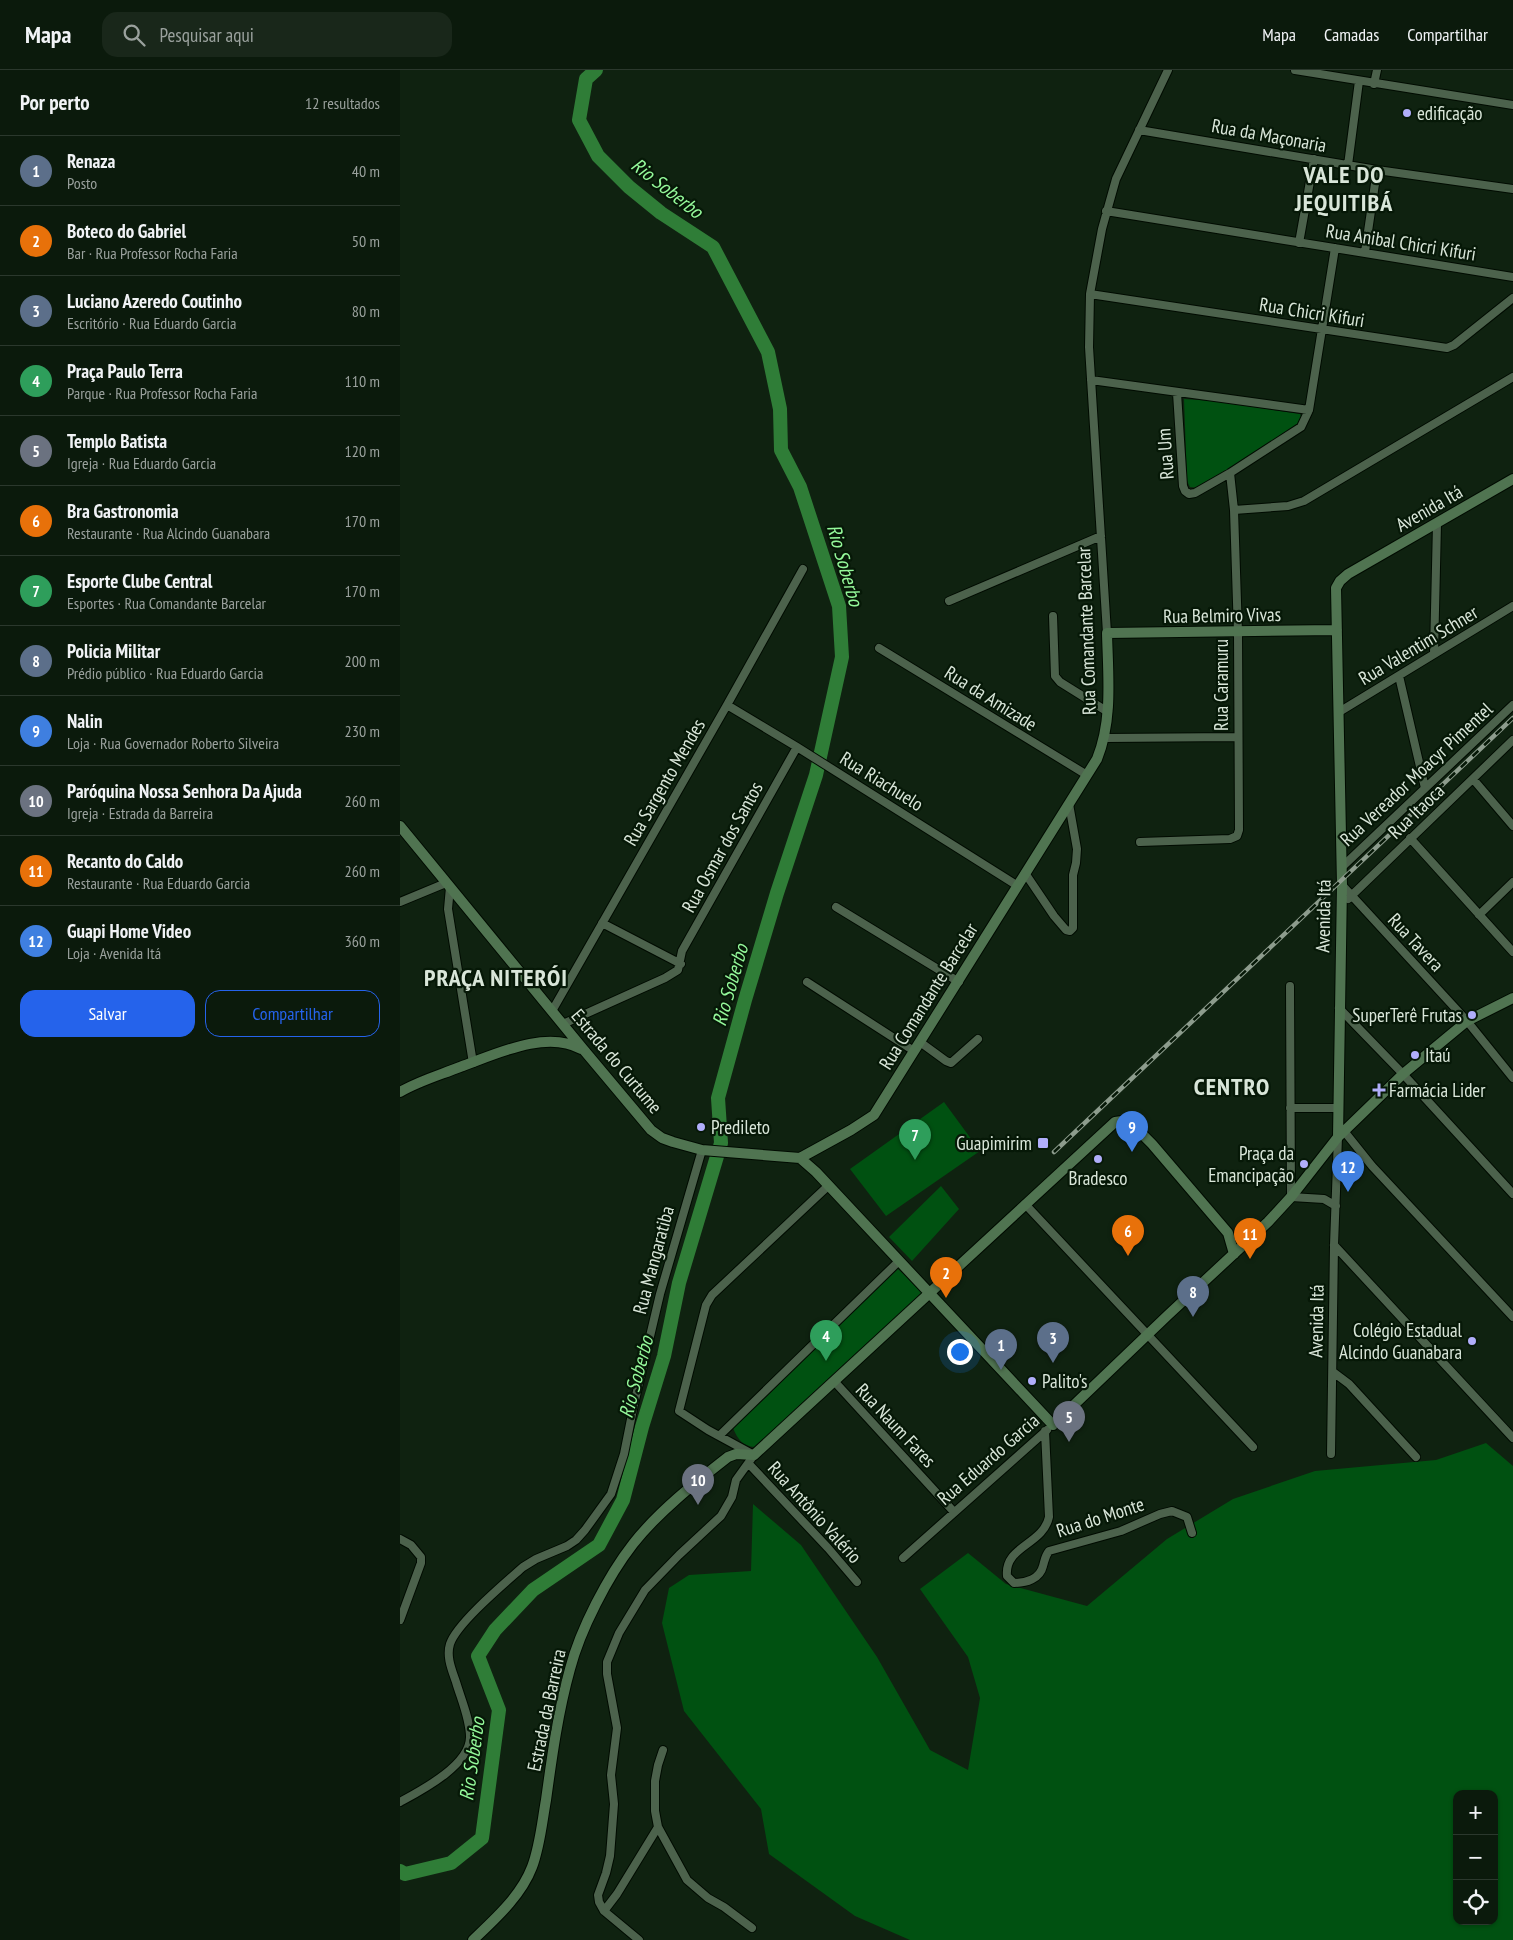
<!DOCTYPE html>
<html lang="pt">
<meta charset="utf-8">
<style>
:root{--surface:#0b1a0c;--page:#19271a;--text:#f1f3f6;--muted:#9aa19d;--line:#2b382d;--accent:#2563eb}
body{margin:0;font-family:"PT Sans Narrow",sans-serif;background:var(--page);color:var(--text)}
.controls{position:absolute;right:15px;bottom:15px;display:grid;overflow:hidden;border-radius:10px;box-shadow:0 1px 4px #0004}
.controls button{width:45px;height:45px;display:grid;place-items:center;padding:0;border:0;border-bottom:1px solid var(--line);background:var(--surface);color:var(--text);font:25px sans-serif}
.you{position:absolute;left:559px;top:1281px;width:18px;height:18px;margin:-12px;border:4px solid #fff;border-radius:50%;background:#1a73e8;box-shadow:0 0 0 8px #1a73e833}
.badge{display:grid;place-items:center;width:32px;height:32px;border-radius:50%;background:var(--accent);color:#fff;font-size:16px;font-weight:700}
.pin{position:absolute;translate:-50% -41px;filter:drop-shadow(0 1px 2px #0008)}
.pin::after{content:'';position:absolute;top:26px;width:18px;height:15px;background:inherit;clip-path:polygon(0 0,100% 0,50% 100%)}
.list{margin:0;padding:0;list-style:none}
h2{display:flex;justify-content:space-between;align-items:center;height:65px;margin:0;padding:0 20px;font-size:21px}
h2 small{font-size:16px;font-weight:400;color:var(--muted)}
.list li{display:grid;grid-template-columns:32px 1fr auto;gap:15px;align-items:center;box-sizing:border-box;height:70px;padding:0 20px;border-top:1px solid var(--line)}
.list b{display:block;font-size:19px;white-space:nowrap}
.list p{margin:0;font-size:16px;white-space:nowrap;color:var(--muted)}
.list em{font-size:16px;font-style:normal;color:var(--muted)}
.actions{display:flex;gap:10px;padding:15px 20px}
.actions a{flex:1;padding:11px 0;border:1px solid var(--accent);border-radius:15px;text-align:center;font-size:18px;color:var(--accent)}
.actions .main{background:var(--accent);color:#fff}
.icon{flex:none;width:28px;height:28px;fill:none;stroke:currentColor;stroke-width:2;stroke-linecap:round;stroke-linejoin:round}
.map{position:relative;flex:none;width:1113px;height:1870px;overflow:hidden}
header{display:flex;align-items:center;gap:30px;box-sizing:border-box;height:70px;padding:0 25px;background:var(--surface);border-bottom:1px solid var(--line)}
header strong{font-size:24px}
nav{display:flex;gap:28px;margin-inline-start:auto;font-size:18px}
.search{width:350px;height:45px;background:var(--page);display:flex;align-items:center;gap:12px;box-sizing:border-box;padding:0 18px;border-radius:15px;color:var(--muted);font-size:19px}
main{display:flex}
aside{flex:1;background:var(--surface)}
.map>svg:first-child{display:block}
.green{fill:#005111;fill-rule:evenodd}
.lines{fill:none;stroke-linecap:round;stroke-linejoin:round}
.river{stroke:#2f7d37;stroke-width:14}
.street-casing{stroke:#000b01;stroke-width:10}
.secondary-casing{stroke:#000b01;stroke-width:12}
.street{stroke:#4c624c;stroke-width:8}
.secondary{stroke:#507451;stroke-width:10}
.rail-casing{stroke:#8d9c8d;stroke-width:4.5}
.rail{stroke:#061807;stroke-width:2.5;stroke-dasharray:8;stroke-linecap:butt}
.poi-dot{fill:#b0aefa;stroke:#061807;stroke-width:2}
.labels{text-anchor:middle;stroke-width:4.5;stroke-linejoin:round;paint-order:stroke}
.poi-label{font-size:19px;fill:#d9e6d9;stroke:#061807;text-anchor:start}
.street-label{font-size:19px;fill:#d9e6d9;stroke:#061807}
.water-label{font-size:20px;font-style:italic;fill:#94f89a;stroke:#061807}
.district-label{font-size:24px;font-weight:bold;letter-spacing:1px;fill:#d9e6d9;stroke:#061807}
</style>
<header>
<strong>Mapa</strong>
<div class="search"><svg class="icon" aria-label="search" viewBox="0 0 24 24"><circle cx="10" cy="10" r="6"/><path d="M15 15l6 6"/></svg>Pesquisar aqui</div>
<nav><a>Mapa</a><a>Camadas</a><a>Compartilhar</a></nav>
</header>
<main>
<aside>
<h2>Por perto<small>12 resultados</small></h2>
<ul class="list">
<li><span class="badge" style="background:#5c6f8a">1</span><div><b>Renaza</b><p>Posto</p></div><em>40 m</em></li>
<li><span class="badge" style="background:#e8710a">2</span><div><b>Boteco do Gabriel</b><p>Bar · Rua Professor Rocha Faria</p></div><em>50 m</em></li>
<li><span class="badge" style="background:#5c6f8a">3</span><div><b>Luciano Azeredo Coutinho</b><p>Escritório · Rua Eduardo Garcia</p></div><em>80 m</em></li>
<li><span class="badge" style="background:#2e9e5b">4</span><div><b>Praça Paulo Terra</b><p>Parque · Rua Professor Rocha Faria</p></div><em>110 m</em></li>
<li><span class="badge" style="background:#6b7280">5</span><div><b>Templo Batista</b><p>Igreja · Rua Eduardo Garcia</p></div><em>120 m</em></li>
<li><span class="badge" style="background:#e8710a">6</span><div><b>Bra Gastronomia</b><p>Restaurante · Rua Alcindo Guanabara</p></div><em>170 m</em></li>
<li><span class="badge" style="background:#2e9e5b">7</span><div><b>Esporte Clube Central</b><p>Esportes · Rua Comandante Barcelar</p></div><em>170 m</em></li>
<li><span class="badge" style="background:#5c6f8a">8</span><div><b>Policia Militar</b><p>Prédio público · Rua Eduardo Garcia</p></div><em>200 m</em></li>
<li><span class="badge" style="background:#3f7fe0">9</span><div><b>Nalin</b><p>Loja · Rua Governador Roberto Silveira</p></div><em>230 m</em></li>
<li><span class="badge" style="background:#6b7280">10</span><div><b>Paróquina Nossa Senhora Da Ajuda</b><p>Igreja · Estrada da Barreira</p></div><em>260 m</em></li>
<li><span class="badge" style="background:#e8710a">11</span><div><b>Recanto do Caldo</b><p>Restaurante · Rua Eduardo Garcia</p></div><em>260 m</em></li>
<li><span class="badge" style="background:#3f7fe0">12</span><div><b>Guapi Home Video</b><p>Loja · Avenida Itá</p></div><em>360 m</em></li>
</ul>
<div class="actions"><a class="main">Salvar</a><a>Compartilhar</a></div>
</aside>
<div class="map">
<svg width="1113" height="1870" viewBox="0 0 1113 1870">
<rect width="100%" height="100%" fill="#0f2210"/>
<path class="green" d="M784 329 814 331 900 344 902 350 897 356 799 418 790 417 787 411Z
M544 1032 580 1081 486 1146 450 1099Z
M541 1116 559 1139 512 1191 489 1167Z
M498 1199 523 1223 355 1377C343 1376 338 1370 333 1358Z
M1086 1373 1113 1396V1870H510L455 1846 369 1784 361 1739 284 1641 262 1553 269 1518 289 1505 351 1501 353 1434 401 1475 477 1587 530 1680 568 1700 580 1628 568 1587 520 1519 568 1483 606 1514 687 1536 767 1469 833 1429 915 1401 1036 1390ZM1057 1724H1094V1851H1057Z"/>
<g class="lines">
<path class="river" d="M0 1801 5 1804 51 1793 82 1768 99 1640 78 1586 95 1560 133 1520 199 1475 223 1430 242 1357 264 1286 279 1213 321 1073 318 1028 345 930 377 823 416 705 442 587 439 536 400 417 381 380 380 339 368 282 313 177 261 143 229 117 198 86 179 50 186 9 196 0"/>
<g class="street-casing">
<path id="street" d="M895 0 1113 35
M974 14 977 0
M739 60 977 100 1113 119
M948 95 959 11
M706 141 1113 207
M899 173 914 89
M965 182 977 100
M690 224 1047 278 1054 275 1113 228
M691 310 909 340
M777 323 783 416 785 421 789 424 795 423 830 403
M834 440 830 403 901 357 909 340 935 178
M549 531 701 466
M653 546 655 606 660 612 708 642
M707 563 689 277 690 224 702 159 716 109 768 0
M479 578 687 705
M1034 583 1037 454
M999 606 1025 718
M327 635 397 677 618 816
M939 642 1113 536
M705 668 837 667
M1073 709 1113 756
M1010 768 1113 882
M740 772 830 769 837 766 839 760 838 563 834 440 888 436 904 431 1113 307
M942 797 1113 635
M625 803 654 846 666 860 670 861 673 858V805L676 793 677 779 669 734
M942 815 1067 951 1113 1008
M50 817 48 839 73 993
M948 829 1113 670
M0 832 46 813
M436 837 559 912
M1079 845 1113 812
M202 853 281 894
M407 912 514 981
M890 916 891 1127 924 1129 936 1136
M939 938 1003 1004 1113 1124
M152 941 327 635 403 499
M163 954 265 908 278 900 282 881 397 677
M520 972 546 991 551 993 578 969
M890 1038H937
M944 1061 972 1096 1113 1247
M625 1134 853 1377
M934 1175 1113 1368
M933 1302 949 1314 1016 1387
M434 1311 554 1442
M645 1361 649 1447C643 1475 604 1476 607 1506L614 1513C626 1513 640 1509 643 1496 645 1489 645 1486 649 1481L721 1461 760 1444 772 1441 787 1447 792 1463
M319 1366 499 1191
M931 1384 934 1175 938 1067
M349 1394 428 1478 457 1512
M0 1469 11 1475 21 1487V1493L0 1550
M503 1488 647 1360
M263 1680 258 1695 255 1711V1741L258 1757 287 1810 308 1828 324 1837 352 1858
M0 1732C22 1720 70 1695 70 1667 70 1649 61 1629 56 1612 52 1600 46 1587 50 1574 57 1553 105 1513 123 1497L136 1489 167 1476 176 1470 185 1460 211 1424 224 1384 234 1334 260 1224 302 1080
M204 1841 217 1824 258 1757
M239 1870 204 1841 199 1832 198 1825 206 1803 210 1786 214 1734 211 1705 217 1658 207 1604V1592L219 1563 245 1520 279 1485 321 1446 332 1427 336 1410 354 1385 308 1360 279 1341 306 1235 312 1225 428 1116"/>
</g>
<g class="secondary-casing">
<path id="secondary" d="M0 756 183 979 251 1060 262 1068 273 1072 302 1080 400 1088 416 1102 653 1355 768 1245 868 1152 891 1127 938 1067 1003 1004 1067 951 1113 928
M0 1022C19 1011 40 1005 60 997 94 985 146 959 181 979
M938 1067 942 815 936 518 940 511 948 504 1113 409
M400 1088 451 1060 474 1045 697 689C713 650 708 605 707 563L937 560
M73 1870C95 1849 121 1826 132 1797 140 1776 142 1752 146 1730 152 1686 158 1642 170 1599 180 1560 208 1506 233 1474 258 1442 296 1412 328 1387L336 1384 354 1385 715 1052 722 1051 734 1056 752 1074 828 1163 834 1184"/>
</g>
<use href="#street" class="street"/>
<use href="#secondary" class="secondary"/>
<g class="rail-casing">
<path id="rail" d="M654 1082 1113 648"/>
</g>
<use href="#rail" class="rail"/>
</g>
<g class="poi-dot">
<circle cx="1007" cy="43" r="5"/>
<circle cx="1072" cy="945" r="5"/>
<circle cx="1015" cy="985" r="5"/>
<path d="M976.5 1012.5h5v5h5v5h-5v5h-5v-5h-5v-5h5z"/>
<circle cx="301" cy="1057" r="5"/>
<rect x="637" y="1067" width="12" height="12" rx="2.5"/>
<circle cx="698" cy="1089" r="5"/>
<circle cx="904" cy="1094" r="5"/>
<circle cx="1072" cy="1271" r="5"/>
<circle cx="632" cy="1311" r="5"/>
</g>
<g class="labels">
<g class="poi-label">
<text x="1017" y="50">edificação</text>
<text x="1062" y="952" text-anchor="end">SuperTerê Frutas</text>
<text x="1025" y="992">Itaú</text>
<text x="989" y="1027">Farmácia Lider</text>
<text x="311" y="1064">Predileto</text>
<text x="632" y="1080" text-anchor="end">Guapimirim</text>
<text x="894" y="1090" text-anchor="end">Praça da<tspan x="894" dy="22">Emancipação</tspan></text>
<text x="698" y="1115" text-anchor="middle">Bradesco</text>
<text x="1062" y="1267" text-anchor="end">Colégio Estadual<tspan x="1062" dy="22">Alcindo Guanabara</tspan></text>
<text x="642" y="1318">Palito's</text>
</g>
<g class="street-label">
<text transform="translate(869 65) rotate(10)" y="7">Rua da Maçonaria</text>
<text transform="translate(1001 172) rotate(9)" y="7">Rua Anibal Chicri Kifuri</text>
<text transform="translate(912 242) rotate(9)" y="7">Rua Chicri Kifuri</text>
<text transform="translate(765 384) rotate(-94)" y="7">Rua Um</text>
<text transform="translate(1029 438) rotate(-30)" y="7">Avenida Itá</text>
<text transform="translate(822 545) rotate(-1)" y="7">Rua Belmiro Vivas</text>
<text transform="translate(686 561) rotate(-92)" y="7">Rua Comandante Barcelar</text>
<text transform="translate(1018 575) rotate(-31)" y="7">Rua Valentim Schner</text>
<text transform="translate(821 615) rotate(-90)" y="7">Rua Caramuru</text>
<text transform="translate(591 628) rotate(32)" y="7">Rua da Amizade</text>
<text transform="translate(1016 704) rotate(-43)" y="7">Rua Vereador Moacyr Pimentel</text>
<text transform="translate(482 711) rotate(32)" y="7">Rua Riachuelo</text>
<text transform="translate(264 712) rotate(-60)" y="7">Rua Sargento Mendes</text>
<text transform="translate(1016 741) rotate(-44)" y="7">Rua Itaoca</text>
<text transform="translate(322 777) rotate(-61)" y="7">Rua Osmar dos Santos</text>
<text transform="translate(923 846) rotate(-89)" y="7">Avenida Itá</text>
<text transform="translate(1016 872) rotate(47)" y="7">Rua Tavera</text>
<text transform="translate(528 926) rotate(-58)" y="7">Rua Comandante Barcelar</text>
<text transform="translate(217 991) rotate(50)" y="7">Estrada do Curtume</text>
<text transform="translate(253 1190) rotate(-75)" y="7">Rua Mangaratiba</text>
<text transform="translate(916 1251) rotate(-89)" y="7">Avenida Itá</text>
<text transform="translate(496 1355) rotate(47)" y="7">Rua Naum Fares</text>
<text transform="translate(588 1389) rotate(-41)" y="7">Rua Eduardo Garcia</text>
<text transform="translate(415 1442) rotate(48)" y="7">Rua Antônio Valério</text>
<text transform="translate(700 1447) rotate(-18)" y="7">Rua do Monte</text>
<text transform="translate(146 1640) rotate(-78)" y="7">Estrada da Barreira</text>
</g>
<g class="water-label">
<text transform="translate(267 118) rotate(38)" y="7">Rio Soberbo</text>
<text transform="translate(445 495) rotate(74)" y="7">Rio Soberbo</text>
<text transform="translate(330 915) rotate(-74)" y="7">Rio Soberbo</text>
<text transform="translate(236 1307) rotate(-75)" y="7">Rio Soberbo</text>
<text transform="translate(72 1689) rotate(-82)" y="7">Rio Soberbo</text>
</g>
<g class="district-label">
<text x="944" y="113">VALE DO<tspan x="944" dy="28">JEQUITIBÁ</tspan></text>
<text x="96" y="916">PRAÇA NITERÓI</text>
<text x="832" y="1025">CENTRO</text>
</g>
</g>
</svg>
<div class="controls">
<button>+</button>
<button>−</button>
<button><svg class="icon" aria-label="locate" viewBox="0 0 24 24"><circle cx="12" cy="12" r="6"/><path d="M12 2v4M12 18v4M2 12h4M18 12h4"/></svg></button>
</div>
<div class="you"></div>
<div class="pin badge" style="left:601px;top:1300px;background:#5c6f8a">1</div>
<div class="pin badge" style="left:546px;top:1228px;background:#e8710a">2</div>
<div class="pin badge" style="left:653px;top:1293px;background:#5c6f8a">3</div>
<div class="pin badge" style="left:426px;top:1291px;background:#2e9e5b">4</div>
<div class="pin badge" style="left:669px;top:1372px;background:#6b7280">5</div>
<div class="pin badge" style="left:728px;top:1186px;background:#e8710a">6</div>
<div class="pin badge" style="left:515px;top:1090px;background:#2e9e5b">7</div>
<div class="pin badge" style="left:793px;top:1247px;background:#5c6f8a">8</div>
<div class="pin badge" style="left:732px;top:1082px;background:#3f7fe0">9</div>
<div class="pin badge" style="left:298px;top:1435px;background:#6b7280">10</div>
<div class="pin badge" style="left:850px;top:1189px;background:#e8710a">11</div>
<div class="pin badge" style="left:948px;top:1122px;background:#3f7fe0">12</div>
</div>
</main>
